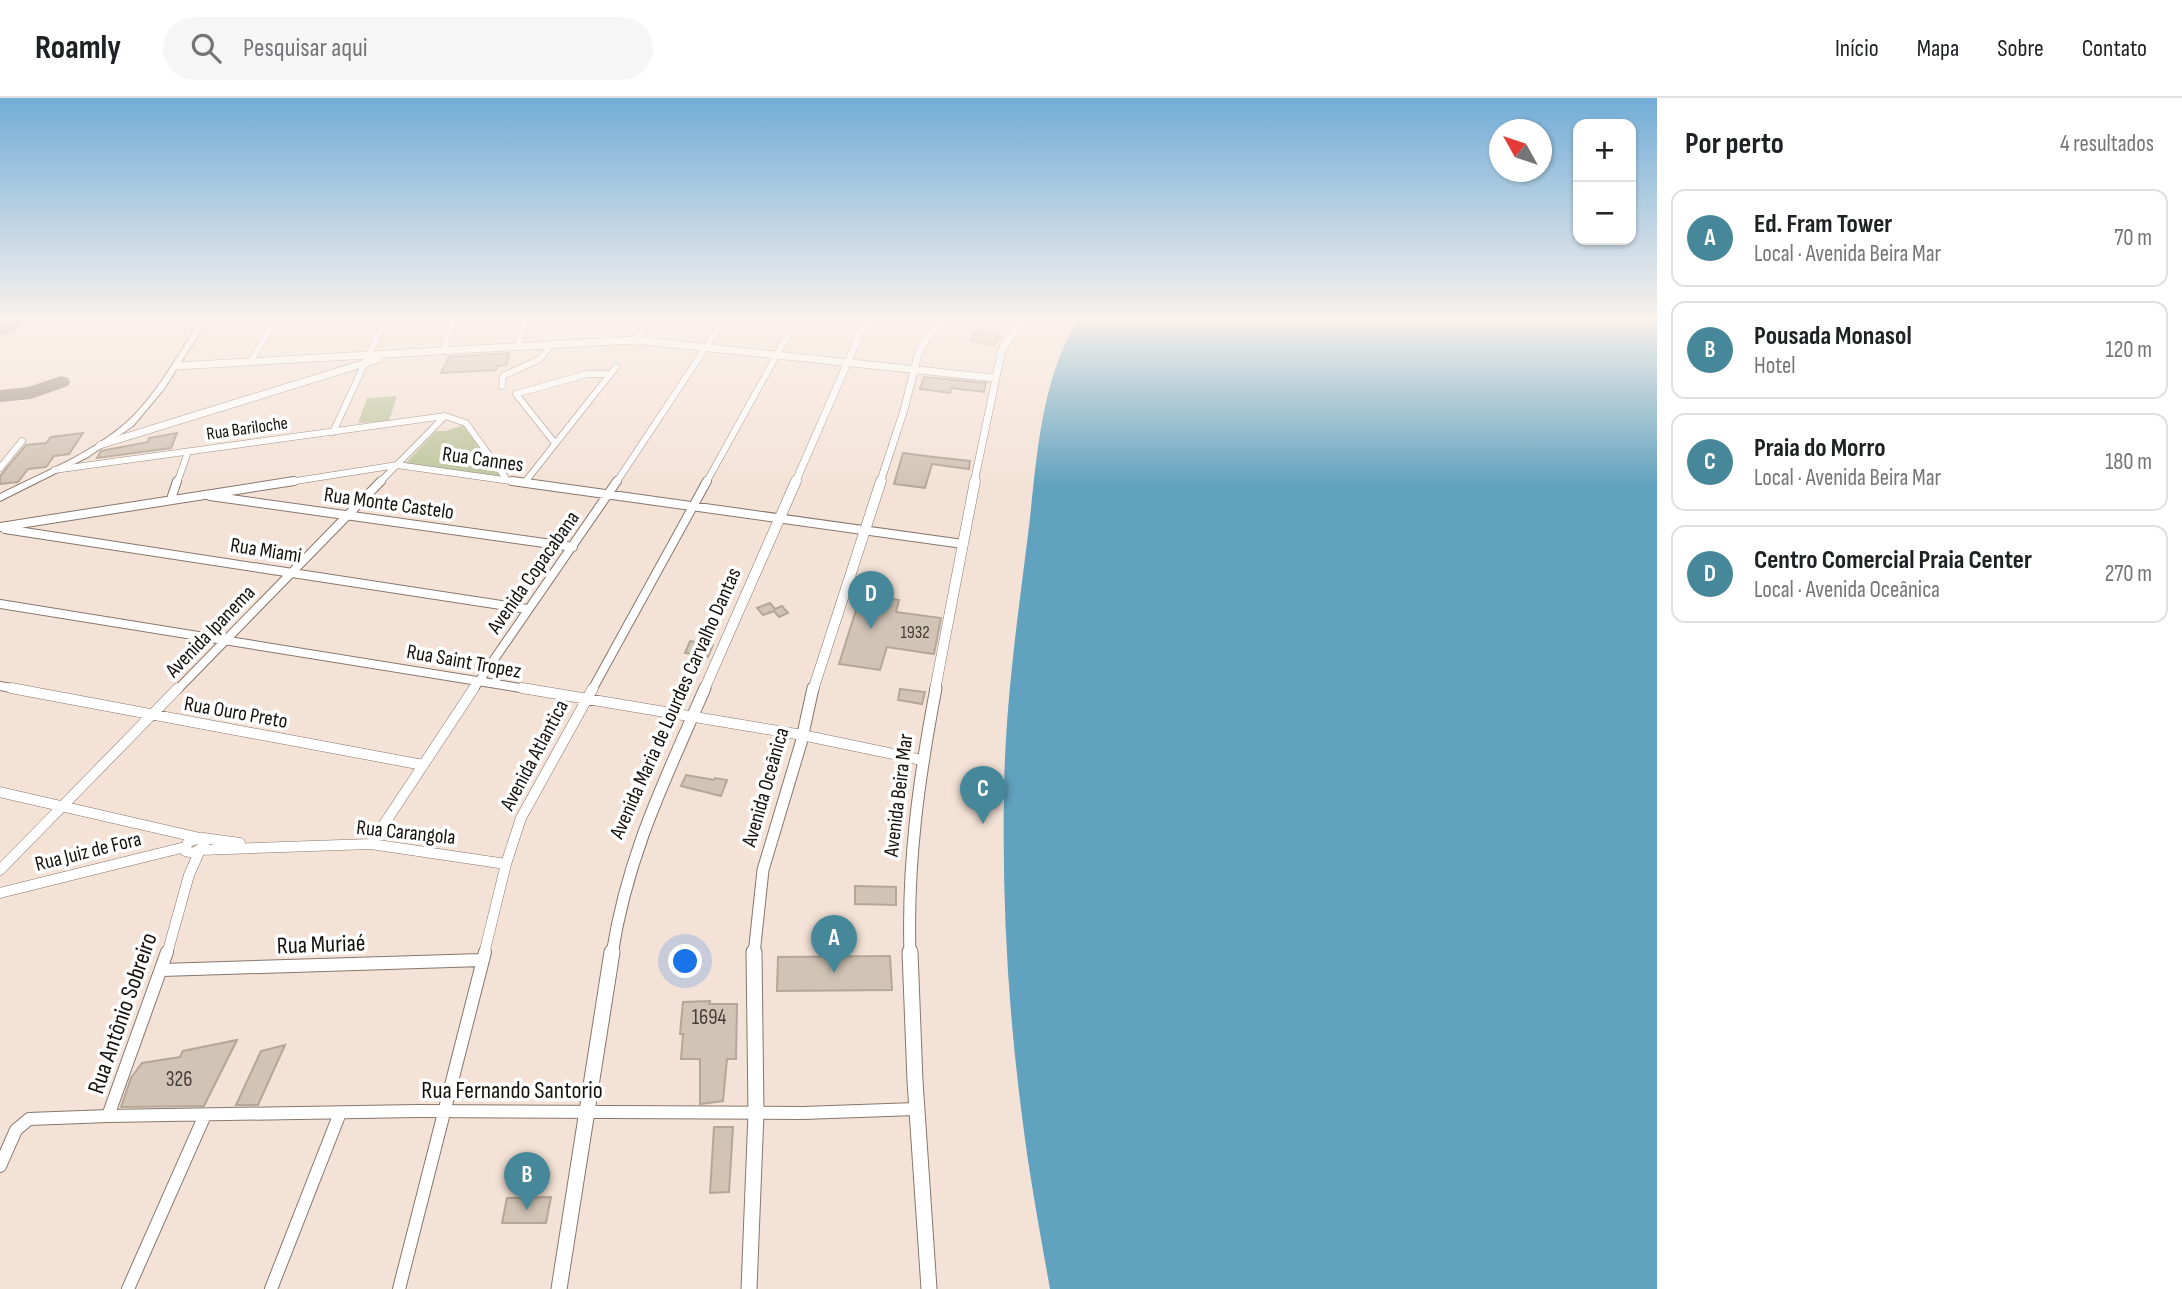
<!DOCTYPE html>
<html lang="pt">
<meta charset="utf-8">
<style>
:root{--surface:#fff;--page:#f6f6f6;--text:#202124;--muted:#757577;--line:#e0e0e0;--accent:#468899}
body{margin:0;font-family:"Sofia Sans Condensed",sans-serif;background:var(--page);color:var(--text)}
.controls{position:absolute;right:21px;top:21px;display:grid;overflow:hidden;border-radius:14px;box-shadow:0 2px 5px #0004}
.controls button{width:63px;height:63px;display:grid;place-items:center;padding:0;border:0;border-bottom:2px solid var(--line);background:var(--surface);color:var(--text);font:35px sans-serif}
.compass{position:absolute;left:1489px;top:21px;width:63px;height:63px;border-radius:50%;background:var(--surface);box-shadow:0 2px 5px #0004;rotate:310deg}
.you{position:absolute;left:686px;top:864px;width:24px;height:24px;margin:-18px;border:5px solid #fff;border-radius:50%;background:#1a73e8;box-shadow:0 0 0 10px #1a73e833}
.badge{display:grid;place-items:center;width:46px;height:46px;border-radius:50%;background:var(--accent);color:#fff;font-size:23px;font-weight:700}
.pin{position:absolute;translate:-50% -58px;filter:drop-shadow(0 2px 4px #0008)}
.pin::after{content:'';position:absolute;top:37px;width:24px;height:21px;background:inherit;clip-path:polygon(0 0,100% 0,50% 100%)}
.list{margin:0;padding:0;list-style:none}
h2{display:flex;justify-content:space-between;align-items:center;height:91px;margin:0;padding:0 28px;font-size:30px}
h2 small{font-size:23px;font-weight:400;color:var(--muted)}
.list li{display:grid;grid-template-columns:46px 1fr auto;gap:21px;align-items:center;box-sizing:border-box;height:98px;margin:0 14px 14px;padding:0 14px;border:2px solid var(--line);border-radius:14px}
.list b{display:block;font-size:26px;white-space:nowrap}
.list p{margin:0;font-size:23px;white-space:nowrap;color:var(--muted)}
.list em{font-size:23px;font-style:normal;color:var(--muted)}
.icon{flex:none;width:38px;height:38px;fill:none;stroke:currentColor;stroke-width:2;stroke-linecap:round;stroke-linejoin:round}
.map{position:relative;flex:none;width:1657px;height:1191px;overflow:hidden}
header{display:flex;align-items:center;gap:42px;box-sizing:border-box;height:98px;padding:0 35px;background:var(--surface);border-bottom:2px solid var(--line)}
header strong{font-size:33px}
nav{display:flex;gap:38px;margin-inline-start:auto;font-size:24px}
.search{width:490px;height:63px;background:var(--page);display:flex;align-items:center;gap:18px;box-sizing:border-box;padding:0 24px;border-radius:38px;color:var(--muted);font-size:26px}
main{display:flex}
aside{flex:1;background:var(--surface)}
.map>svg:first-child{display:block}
.green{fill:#bdc49c}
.water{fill:#61a2be}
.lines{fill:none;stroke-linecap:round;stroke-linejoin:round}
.taxiway{fill:#9e9188;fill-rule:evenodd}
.runway{fill:#9e9188;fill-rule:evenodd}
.building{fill:#d1c4b5;stroke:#b4a798;stroke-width:2}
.minor-far3-casing{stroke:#87776c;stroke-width:7}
.minor-far2-casing{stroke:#87776c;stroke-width:10}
.minor-far1-casing{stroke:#87776c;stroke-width:11}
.minor-casing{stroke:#87776c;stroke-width:14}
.tertiary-far3-casing{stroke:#87776c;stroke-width:8}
.tertiary-far2-casing{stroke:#87776c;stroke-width:11}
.tertiary-far1-casing{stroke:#87776c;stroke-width:13}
.tertiary-casing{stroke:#87776c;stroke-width:17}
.secondary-casing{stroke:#87776c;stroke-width:2}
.minor-far3{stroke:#fff;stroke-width:6}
.minor-far2{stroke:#fff;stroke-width:8}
.minor-far1{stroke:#fff;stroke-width:10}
.minor{stroke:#fff;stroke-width:12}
.tertiary-far3{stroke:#fff;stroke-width:7}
.tertiary-far2{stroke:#fff;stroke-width:10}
.tertiary-far1{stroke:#fff;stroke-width:11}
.tertiary{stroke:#fff;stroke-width:15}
.secondary{fill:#fff;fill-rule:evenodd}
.labels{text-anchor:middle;stroke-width:7;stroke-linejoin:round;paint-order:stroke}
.far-street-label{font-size:18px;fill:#16110c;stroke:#fff}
.number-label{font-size:18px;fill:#453e36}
.street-label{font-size:21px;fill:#16110c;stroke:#fff}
.near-number-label{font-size:21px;fill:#453e36}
.near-street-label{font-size:24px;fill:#16110c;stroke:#fff}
</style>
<header>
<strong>Roamly</strong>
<div class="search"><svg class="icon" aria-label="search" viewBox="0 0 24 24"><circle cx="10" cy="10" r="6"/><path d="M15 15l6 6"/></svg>Pesquisar aqui</div>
<nav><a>Início</a><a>Mapa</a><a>Sobre</a><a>Contato</a></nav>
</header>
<main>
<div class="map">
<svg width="1657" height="1191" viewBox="0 0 1657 1191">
<rect width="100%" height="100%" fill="#f4e2d6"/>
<path class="green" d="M397 298 389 323 358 325 367 300Z
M463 327 500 378 406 365 436 333H446Z"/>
<path class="water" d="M1078 222H1657V1191H1050C1040 1134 1029 1076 1022 1018 1008 911 1002 803 1004 695 1005 609 1017 523 1028 437 1037 364 1039 285 1078 222Z"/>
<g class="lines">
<path class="taxiway" d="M61 278 68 280 70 284 68 288 31 301 0 304V292L28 289Z"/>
<path class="runway" d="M0 222H25L15 234 0 238Z"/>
</g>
<path class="building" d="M975 234 1000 239 994 247 970 242Z
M509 255 506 267 497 268 496 272 441 275 449 259Z
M924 279 986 285 984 294 951 290 950 295 920 291Z
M83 335 69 356 54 358 46 369 28 371 18 384 0 386V378L26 347 46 345 51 339Z
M177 335 171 350 97 360 101 353 148 344 149 340Z
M903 355 934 359 970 363 969 371 932 366 925 390 894 386Z
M861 496 899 502 896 514 941 520 934 556 887 549 880 572 839 566Z
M770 505 775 511 782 508 788 515 779 519 774 513 763 517 757 510Z
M690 543 713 547 708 559 685 555Z
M900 591 925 594 922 606 898 602Z
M686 677 714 682 715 680 727 682 721 698 681 688Z
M855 788 896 789V807L855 806Z
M890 858 892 892 777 893 778 859Z
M710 903 709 906H737L736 961H727L723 1003 700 1006V961H681L683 936H680L683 904Z
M237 942 204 1008 121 1009 131 980 142 965 180 959 183 953Z
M285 947 258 1007H236L261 953Z
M714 1029H733L729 1094 710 1095Z
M551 1099 546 1125H502L507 1100Z"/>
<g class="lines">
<g class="minor-far3-casing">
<path id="minor-far3" d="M635 242 652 222
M518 249 524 222
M443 253 453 222
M250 264 276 222
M502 288 503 278 540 261 552 246
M333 334 385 222
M554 344 516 296 587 276H610
M0 370 22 343
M54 372 445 318 466 325 507 382
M525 384 616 269
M177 385 188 354
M283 385 397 367 525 385
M379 385 445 318
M616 385 724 222
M706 385 796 222"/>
</g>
<g class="minor-far2-casing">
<path id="minor-far2" d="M512 383 963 446
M210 398 573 449
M171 401 177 383
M0 429 294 383
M5 431 527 511
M0 506 533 592
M0 588 21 592
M177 592 381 383
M473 592 617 383
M592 592 707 383"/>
</g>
<g class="minor-far1-casing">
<path id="minor-far1" d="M11 590 423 667
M522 590 802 637 922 662
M0 694 200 740
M200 740 205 742 203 749 193 755 185 753 188 744Z
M203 740 240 745
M371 746 474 590
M0 772 178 590
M0 795 185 749
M167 856 189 777 200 752 371 746 506 766
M484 856 506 766 521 720 593 590"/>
</g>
<g class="minor-casing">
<path id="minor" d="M162 872 482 862
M108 1018 418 1013 803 1015 916 1011
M0 1068 16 1032 29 1021 108 1018 167 854
M128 1191 205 1017
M271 1191 340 1015
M399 1191 485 854"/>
</g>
<g class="tertiary-far3-casing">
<path id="tertiary-far3" d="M176 268 635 242 994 280
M100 347 378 261
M795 385 863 229 869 222
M880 385 904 312 919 253 940 222
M974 385 1002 251 1023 222"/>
</g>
<g class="tertiary-far2-casing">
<path id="tertiary-far2" d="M704 592 796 383
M813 592 881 383
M935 592 975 383"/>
</g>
<g class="tertiary-far1-casing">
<path id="tertiary-far1" d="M612 856C628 755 665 682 705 590
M754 856 763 772 801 645 813 590
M910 856C907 764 919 680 936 590"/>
</g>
<g class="tertiary-casing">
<path id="tertiary" d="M910 854 915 983 929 1191
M559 1191 612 854
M749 1191 756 1015 754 854"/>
</g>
<g class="secondary-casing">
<path id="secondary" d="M201 222H208L164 291 133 328 88 359 0 403V396C43 374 92 356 128 323 158 295 178 256 201 222Z"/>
</g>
<use href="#minor-far3" class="minor-far3"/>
<use href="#minor-far2" class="minor-far2"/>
<use href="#minor-far1" class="minor-far1"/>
<use href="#minor" class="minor"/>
<use href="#tertiary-far3" class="tertiary-far3"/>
<use href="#tertiary-far2" class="tertiary-far2"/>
<use href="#tertiary-far1" class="tertiary-far1"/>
<use href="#tertiary" class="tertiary"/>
<use href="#secondary" class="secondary"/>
</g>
<linearGradient id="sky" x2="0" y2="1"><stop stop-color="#72add7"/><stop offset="0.57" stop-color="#faf2ed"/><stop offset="1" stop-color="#faf2ed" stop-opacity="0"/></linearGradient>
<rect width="1657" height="388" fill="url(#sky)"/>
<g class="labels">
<g class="far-street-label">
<text transform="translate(247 330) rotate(-8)" y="6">Rua Bariloche</text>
</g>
<g class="number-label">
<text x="915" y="540">1932</text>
</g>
<g class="street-label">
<text transform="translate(483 361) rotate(8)" y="7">Rua Cannes</text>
<text transform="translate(389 405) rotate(8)" y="7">Rua Monte Castelo</text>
<text transform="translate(266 452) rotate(9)" y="7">Rua Miami</text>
<text transform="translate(533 474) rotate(-55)" y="7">Avenida Copacabana</text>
<text transform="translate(210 533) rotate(-46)" y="7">Avenida Ipanema</text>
<text transform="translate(464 563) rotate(10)" y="7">Rua Saint Tropez</text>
<text transform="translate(675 605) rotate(-66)" y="7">Avenida Maria de Lourdes Carvalho Dantas</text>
<text transform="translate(236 614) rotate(10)" y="7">Rua Ouro Preto</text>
<text transform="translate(534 657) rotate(-62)" y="7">Avenida Atlantica</text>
<text transform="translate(765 689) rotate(-74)" y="7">Avenida Oceânica</text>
<text transform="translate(898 697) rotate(-83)" y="7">Avenida Beira Mar</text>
<text transform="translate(406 734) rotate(6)" y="7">Rua Carangola</text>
<text transform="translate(88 753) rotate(-14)" y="7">Rua Juiz de Fora</text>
</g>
<g class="near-number-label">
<text x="709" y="926">1694</text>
<text x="179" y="988">326</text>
</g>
<g class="near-street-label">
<text transform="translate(321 846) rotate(-2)" y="8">Rua Muriaé</text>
<text transform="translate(122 915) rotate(-71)" y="8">Rua Antônio Sobreiro</text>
<text x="512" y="1000">Rua Fernando Santorio</text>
</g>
</g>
</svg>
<div class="controls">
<button>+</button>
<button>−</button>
</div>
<svg class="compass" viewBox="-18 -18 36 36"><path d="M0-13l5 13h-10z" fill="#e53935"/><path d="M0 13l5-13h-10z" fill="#757577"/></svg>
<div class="you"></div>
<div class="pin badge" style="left:834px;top:875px">A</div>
<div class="pin badge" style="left:527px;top:1112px">B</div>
<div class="pin badge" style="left:983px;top:726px">C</div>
<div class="pin badge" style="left:871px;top:531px">D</div>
</div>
<aside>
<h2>Por perto<small>4 resultados</small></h2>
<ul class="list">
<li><span class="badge">A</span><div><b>Ed. Fram Tower</b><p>Local · Avenida Beira Mar</p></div><em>70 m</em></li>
<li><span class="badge">B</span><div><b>Pousada Monasol</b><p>Hotel</p></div><em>120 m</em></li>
<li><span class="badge">C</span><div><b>Praia do Morro</b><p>Local · Avenida Beira Mar</p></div><em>180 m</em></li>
<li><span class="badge">D</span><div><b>Centro Comercial Praia Center</b><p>Local · Avenida Oceânica</p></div><em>270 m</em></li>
</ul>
</aside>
</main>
